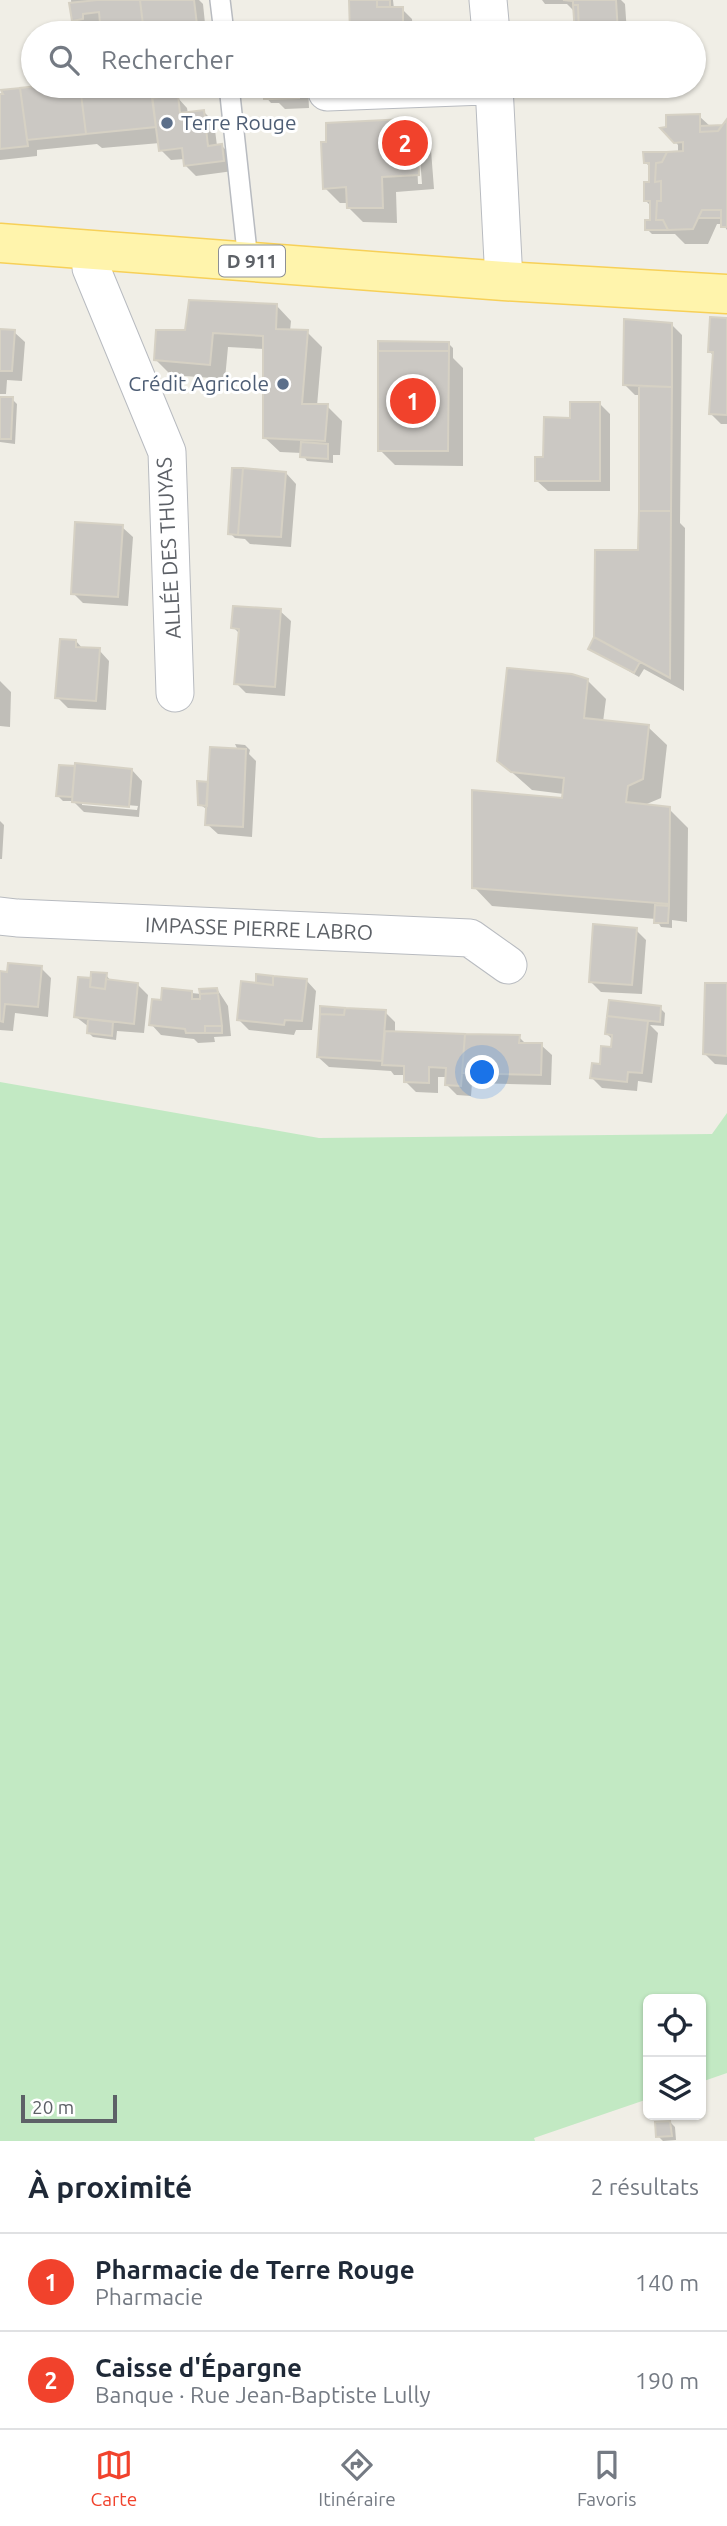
<!DOCTYPE html>
<html lang="fr">
<meta charset="utf-8">
<style>
:root{--surface:#fff;--page:#f2f2f3;--text:#1f2937;--muted:#747a83;--line:#e0e1e3;--accent:#f1422c}
body{margin:0;font-family:Ubuntu,sans-serif;background:var(--page);color:var(--text)}
.controls{position:absolute;right:21px;bottom:21px;display:grid;overflow:hidden;border-radius:10px;box-shadow:0 2px 5px #0004}
.controls button{width:63px;height:63px;display:grid;place-items:center;padding:0;border:0;border-bottom:2px solid var(--line);background:var(--surface);color:var(--text);font:35px sans-serif}
.scale{position:absolute;left:21px;bottom:18px;width:96px;box-sizing:border-box;padding-left:7px;border:4px solid #5d6167;border-top:0;font-size:19px;line-height:24px;white-space:nowrap;color:#5d6167;-webkit-text-stroke:5px #fff;paint-order:stroke}
.you{position:absolute;left:483px;top:1073px;width:24px;height:24px;margin:-18px;border:5px solid #fff;border-radius:50%;background:#1a73e8;box-shadow:0 0 0 10px #1a73e833}
.badge{display:grid;place-items:center;width:46px;height:46px;border-radius:50%;background:var(--accent);color:#fff;font-size:23px;font-weight:700}
.pin{position:absolute;translate:-50% -50%;border:4px solid #fff;box-shadow:0 2px 7px #0006}
.list{margin:0;padding:0;list-style:none}
h2{display:flex;justify-content:space-between;align-items:center;height:91px;margin:0;padding:0 28px;font-size:30px}
h2 small{font-size:23px;font-weight:400;color:var(--muted)}
.list li{display:grid;grid-template-columns:46px 1fr auto;gap:21px;align-items:center;box-sizing:border-box;height:98px;padding:0 28px;border-top:2px solid var(--line)}
.list b{display:block;font-size:26px;white-space:nowrap}
.list p{margin:0;font-size:23px;white-space:nowrap;color:var(--muted)}
.list em{font-size:23px;font-style:normal;color:var(--muted)}
.icon{flex:none;width:38px;height:38px;fill:none;stroke:currentColor;stroke-width:2;stroke-linecap:round;stroke-linejoin:round}
.map{position:relative;flex:none;width:727px;height:2141px;overflow:hidden}
.search{position:absolute;background:var(--surface);box-shadow:0 2px 5px #0004;left:21px;right:21px;top:21px;height:77px;display:flex;align-items:center;gap:18px;box-sizing:border-box;padding:0 24px;border-radius:38px;color:var(--muted);font-size:26px}
.sheet{height:287px;background:var(--surface)}
nav{display:flex;justify-content:space-around;align-items:center;box-sizing:border-box;height:98px;border-top:2px solid var(--line);background:var(--surface);font-size:19px;color:var(--muted)}
nav a{display:grid;justify-items:center;gap:4px}
nav .on{color:var(--accent)}
.map>svg:first-child{display:block}
.green{fill:#c2e9c3}
.shadow{fill:#0003;fill-rule:evenodd}
.building{fill:#cbc8c3;stroke:#d6d1c4;stroke-width:2}
.lines{fill:none;stroke-linecap:round;stroke-linejoin:round}
.lane-casing{stroke:#b8bbc0;stroke-width:22}
.street-casing{stroke:#b8bbc0;stroke-width:39}
.primary-casing{stroke:#f7d058;stroke-width:41}
.lane{stroke:#fff;stroke-width:19}
.street{stroke:#fff;stroke-width:37}
.primary{stroke:#fff4ac;stroke-width:38}
.service-dot{fill:#5c6f8a;stroke:#fff;stroke-width:2.5}
.labels{text-anchor:middle;stroke-width:6;stroke-linejoin:round;paint-order:stroke}
.shield{fill:#fff;stroke:#8e9095;stroke-width:2}
.shield-label{font-size:19px;font-weight:bold;fill:#5d6167}
.service-label{font-size:21px;fill:#4e5e75;stroke:#fff;text-anchor:start}
.street-label{font-size:21px;fill:#5d6167;stroke:#fff}
</style>
<div class="map">
<svg width="727" height="2141" viewBox="0 0 727 2141">
<rect width="100%" height="100%" fill="#f0eee6"/>
<path class="green" d="M0 1082 319 1138 712 1134 727 1113V2073L701 2082V1999H648V2099L534 2138 535 2141H0Z"/>
<path class="shadow" d="M71 0H199L203 4 206 33H103V28L97 29 98 33H87L73 20Z
M351 0H393L394 9H402L412 19 413 33H351Z
M542 0H621L625 4 627 33H576L575 12 567 4H545Z
M55 86H163L164 99 177 97 187 108 188 114 204 112 214 122 217 146H222L232 156 233 171 196 176 186 166 185 159 171 160 161 150 160 143 102 148 97 144 37 150V156L0 160V96L5 95 4 91Z
M256 86H308L309 108 285 109 279 103H271Z
M699 116 711 127H722L727 122V230L723 224H717L708 244H685L675 234H652L647 229 652 222 651 206 646 201 651 183V168L645 162 678 153V145L664 129Z
M404 121 431 150 434 189 396 192 397 223 363 222 348 207V203H340L325 188ZM416 141 419 144 422 184H418Z
M276 305 291 321 290 331 307 332 322 347 317 406H327L342 421 340 455H333V463L307 461 302 453 280 452 264 437 265 349 228 347 225 379 171 375 156 360 187 332Z
M727 320V424H721L711 414 714 356 709 351Z
M671 324 682 335 680 523 685 528 684 691 644 669 639 677 590 648 639 552 641 395H635L625 385Z
M0 331 14 332 25 342 22 381 7 380 6 394H0Z
M448 343 453 348V358L463 368V466L395 465 380 450Z
M0 398 12 399 17 404 15 444 0 442Z
M599 403 610 414V491H548L537 481 545 458 571 419Z
M286 473 296 484 291 547 250 544 245 539 235 538 230 533Z
M122 527 133 537 128 606 83 603 73 593Z
M280 611 291 621 285 696 246 693 236 683 240 634 233 627Z
M76 641 83 649 99 650 109 661 106 710 68 708 57 697Z
M587 680 606 699 603 722 648 727 667 745 661 798 642 806 669 809 688 828 687 922 672 920V928L661 927 656 919 492 906 474 887 564 799V794L532 790 498 760Z
M0 681 11 692 10 727 0 726Z
M235 744 245 745 250 750 249 754 256 761 252 837 218 834 207 824 208 810 199 804 210 784 238 750Z
M61 767 132 770 142 781 139 817 84 812 73 801H63L58 796ZM82 801 138 806 137 810 82 805Z
M0 821 4 825 2 859H0Z
M636 930 646 940 642 994 601 992 590 981Z
M41 968 51 978 48 1017 15 1013 13 1031 0 1030V972L9 973Z
M106 975 111 981 138 985 148 995 144 1033 117 1031 116 1040 93 1037 88 1032 89 1027 76 1017Z
M306 980 316 991 312 1030H296L294 1035 249 1030 239 1020 260 985Z
M727 985V1065L715 1064 705 1054Z
M217 989 228 1006 231 1036 214 1037 215 1042 198 1043 194 1039 161 1035 151 1024 162 1002 164 990 201 994Z
M611 1002 660 1008 665 1013 664 1026 650 1025 658 1033 652 1083 638 1081 637 1091 602 1088 592 1078 612 1049 613 1040 607 1034Z
M385 1012 395 1022V1033L519 1037 526 1044 541 1045 552 1055 551 1085 472 1083 471 1096 457 1095 447 1085V1077H438V1093L416 1092 406 1082V1075H394L391 1071 329 1067 318 1057Z
M670 2122 675 2127 676 2140 663 2141 658 2136Z"/>
<path class="building" d="M97 0H140L144 33H101L99 12 83 14V19L72 21 69 3Z
M140 0H194L198 33H144Z
M349 0H377V7H403V33H350Z
M377 0H390V7H377Z
M563 0H616L618 33H579L578 5H573V1Z
M573 5H578L579 33H575Z
M38 86H80L86 134 27 140 20 88Z
M80 86H151L156 127 86 134Z
M264 86H273V99H264Z
M273 86H299V98L273 99Z
M20 88 28 146 0 149V94H3L1 90Z
M178 95 180 113 204 110 208 146 222 144 224 161 184 166 182 148 159 151 152 98Z
M700 114V132L718 131 727 119V227H721V210H702L693 229 668 230 663 220H656L657 201H661V181L655 182 656 163 662 162 667 152 683 151V142L674 143 660 128 666 127V115Z
M405 119 406 133H417L419 175 382 177 383 208H347L346 187 323 189 321 142H326V123Z
M722 125 718 131 700 132V126Z
M643 152H667L662 162 656 163 655 182 661 181V201H657L656 220H663L668 230H645V220H650V201H644V182H649V163H644Z
M702 210H721V218H698Z
M189 300 277 304 276 329 308 330 302 404H328L325 441 263 438V336L213 333 210 365 154 360 156 330H185Z
M710 317 727 318V415L709 414 713 352H708Z
M624 319 672 323V387L623 385Z
M0 329 15 330 12 371H0Z
M378 341 449 342V351H378Z
M378 351H449L448 451H378Z
M639 386 672 387 671 511H639Z
M0 397H13L11 439H0Z
M570 402H600V481H535V457H543L544 417 570 418Z
M301 442 328 444V459L300 457Z
M232 468H243L238 535 228 534Z
M243 468 286 472 281 537 238 535Z
M639 511H671L670 678 594 637 595 550H638Z
M75 522 123 525 118 597 71 594Z
M233 606 281 609 275 687 234 684 239 629 231 628Z
M594 637 640 662 634 673 588 649Z
M60 639 76 640V647L100 648 96 701 55 698Z
M507 668 572 674 588 679 584 718 649 725 643 779 628 786 626 802 670 807 669 904 472 888V790L562 798 564 778 511 772 497 761Z
M210 747 246 749 243 827 205 825Z
M75 763 132 769 129 807 72 802Z
M59 765 75 766 72 797 56 796Z
M197 781 208 782 207 806 198 805Z
M655 905 669 906 668 923H654Z
M593 924 637 928 632 985 589 982Z
M8 963 42 966 38 1007 5 1004 3 1022 0 1021V971L7 972Z
M91 972 107 973 105 989 90 987Z
M256 974 273 976V985L256 983Z
M273 976 307 979 302 1021 285 1020 284 1025 237 1020 241 981 273 985Z
M78 977 91 978 90 987 105 989 106 979 138 983 134 1024 74 1017Z
M705 983H727V1056L703 1054Z
M162 988 192 991V999H200V994L218 993 222 1026H205V1033H186L185 1029 149 1025 152 999 161 1000Z
M217 988 218 993 200 994 199 989Z
M609 1000 661 1006 660 1022 607 1016Z
M320 1006 345 1008 344 1015 320 1014Z
M345 1008 386 1010 382 1061 317 1057 320 1014 344 1015Z
M607 1016 648 1021 642 1073 628 1072 627 1082 590 1078 592 1063 600 1064 601 1046 611 1047 612 1035 605 1034Z
M88 1019 113 1022 112 1036 87 1033Z
M205 1026H222V1033H205Z
M385 1031 465 1034 461 1086 445 1085 446 1068 429 1067V1083L404 1082V1066L382 1065Z
M465 1034 520 1035 519 1043H542L541 1075 462 1073Z
M670 2121 672 2136 656 2137 655 2122Z"/>
<g class="lines">
<g class="lane-casing">
<path id="lane" d="M220 0 224 33
M229 86 248 261"/>
</g>
<g class="street-casing">
<path id="street" d="M488 0 491 33
M494 86 504 281
M327 92 484 86
M91 250V268L167 452 175 693
M0 916 17 918 470 938 508 965"/>
</g>
<g class="primary-casing">
<path id="primary" d="M0 243 504 281 727 294"/>
</g>
<use href="#lane" class="lane"/>
<use href="#street" class="street"/>
<use href="#primary" class="primary"/>
</g>
<g class="service-dot">
<circle cx="167" cy="123" r="7"/>
<circle cx="283" cy="384" r="7"/>
</g>
<g class="labels">
<rect class="shield" x="219" y="245.5" width="66" height="31" rx="5"/>
<g class="shield-label">
<text x="252" y="268">D 911</text>
</g>
<g class="service-label">
<text x="181" y="130">Terre Rouge</text>
<text x="269" y="391" text-anchor="end">Crédit Agricole</text>
</g>
<g class="street-label">
<text transform="translate(169 548) rotate(-93)" y="7">ALLÉE DES THUYAS</text>
<text transform="translate(259 929) rotate(2)" y="7">IMPASSE PIERRE LABRO</text>
</g>
</g>
</svg>
<div class="controls">
<button><svg class="icon" aria-label="locate" viewBox="0 0 24 24"><circle cx="12" cy="12" r="6"/><path d="M12 2v4M12 18v4M2 12h4M18 12h4"/></svg></button>
<button><svg class="icon" aria-label="layers" viewBox="0 0 24 24"><path d="M12 4l9 5-9 5-9-5zM3 14l9 5 9-5"/></svg></button>
</div>
<div class="scale">20 m</div>
<div class="you"></div>
<div class="pin badge" style="left:413px;top:401px">1</div>
<div class="pin badge" style="left:405px;top:143px">2</div>
<div class="search"><svg class="icon" aria-label="search" viewBox="0 0 24 24"><circle cx="10" cy="10" r="6"/><path d="M15 15l6 6"/></svg>Rechercher</div>
</div>
<section class="sheet">
<h2>À proximité<small>2 résultats</small></h2>
<ul class="list">
<li><span class="badge">1</span><div><b>Pharmacie de Terre Rouge</b><p>Pharmacie</p></div><em>140 m</em></li>
<li><span class="badge">2</span><div><b>Caisse d'Épargne</b><p>Banque · Rue Jean-Baptiste Lully</p></div><em>190 m</em></li>
</ul>
</section>
<nav>
<a class="on"><svg class="icon" aria-label="map" viewBox="0 0 24 24"><path d="M3 6l6-2 6 2 6-2v14l-6 2-6-2-6 2zM9 4v14M15 6v14"/></svg>Carte</a>
<a><svg class="icon" aria-label="directions" viewBox="0 0 24 24"><path d="M12 3l9 9-9 9-9-9zM9 14v-3h6M13 9l2 2-2 2"/></svg>Itinéraire</a>
<a><svg class="icon" aria-label="saved" viewBox="0 0 24 24"><path d="M7 4h10v16l-5-4-5 4z"/></svg>Favoris</a>
</nav>
